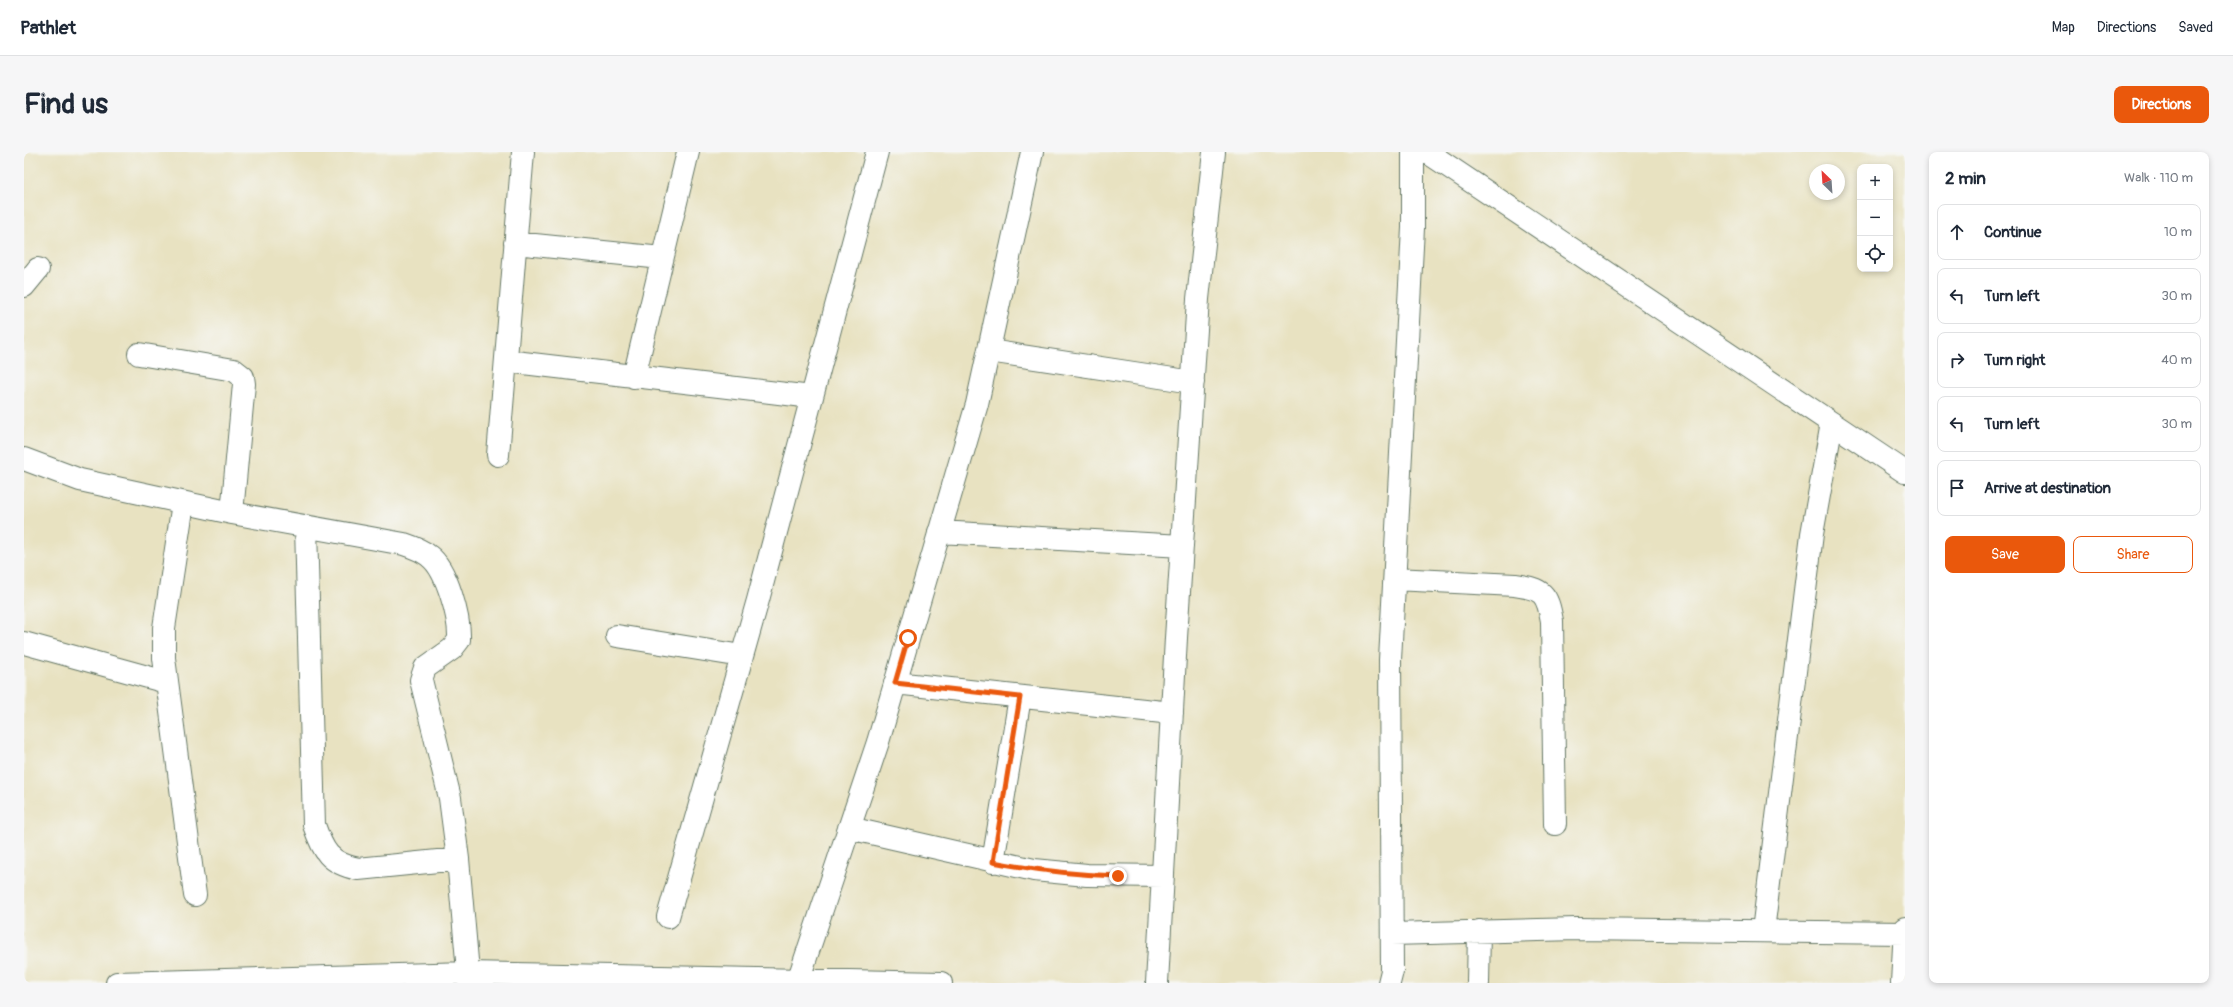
<!DOCTYPE html>
<meta charset="utf-8">
<style>
:root{--surface:#fff;--page:#f6f6f7;--text:#1f2937;--muted:#747a83;--line:#e0e1e3;--accent:#ea580c}
body{margin:0;font-family:Pangolin,sans-serif;background:var(--page);color:var(--text)}
.controls{position:absolute;right:12px;top:12px;display:grid;overflow:hidden;border-radius:8px;box-shadow:0 2px 6px #0003}
.controls button{width:36px;height:36px;display:grid;place-items:center;padding:0;border:0;border-bottom:1px solid var(--line);background:var(--surface);color:var(--text);font:20px sans-serif}
.compass{position:absolute;left:1785px;top:12px;width:36px;height:36px;border-radius:50%;background:var(--surface);box-shadow:0 2px 6px #0003;rotate:335deg}
.stop{position:absolute;width:12px;height:12px;margin:-9px;border:3px solid #ea580c;border-radius:50%;background:#fff}
.stop.end{background:#ea580c;border-color:#fff;box-shadow:0 1px 4px #0008}
.list{margin:0;padding:0;list-style:none}
h2{display:flex;justify-content:space-between;align-items:center;height:52px;margin:0;padding:0 16px;font-size:17px}
h2 small{font-size:13px;font-weight:400;color:var(--muted)}
.list li{display:grid;grid-template-columns:26px 1fr auto;gap:12px;align-items:center;box-sizing:border-box;height:56px;margin:0 8px 8px;padding:0 8px;border:1px solid var(--line);border-radius:8px}
.list b{display:block;font-size:15px;white-space:nowrap}
.list em{font-size:13px;font-style:normal;color:var(--muted)}
.actions{display:flex;gap:8px;padding:12px 16px}
.actions a{flex:1;padding:9px 0;border:1px solid var(--accent);border-radius:8px;text-align:center;font-size:14px;color:var(--accent)}
.actions .main{background:var(--accent);color:#fff}
.icon{flex:none;width:22px;height:22px;fill:none;stroke:currentColor;stroke-width:2;stroke-linecap:round;stroke-linejoin:round}
.map{position:relative;flex:none;width:1881px;height:831px;overflow:hidden;border-radius:8px}
header{display:flex;align-items:center;gap:24px;box-sizing:border-box;height:56px;padding:0 20px;background:var(--surface);border-bottom:1px solid var(--line)}
header strong{font-size:19px}
nav{display:flex;gap:22px;margin-inline-start:auto;font-size:14px}
.intro{display:flex;align-items:center;justify-content:space-between;box-sizing:border-box;height:96px;padding:0 24px}
h1{margin:0;font-size:28px}
.button{padding:10px 18px;border-radius:8px;background:var(--accent);color:#fff;font-size:14px;font-weight:700}
main{display:flex;gap:24px;padding:0 24px}
aside{flex:1;background:var(--surface);border-radius:8px;box-shadow:0 2px 6px #0003}
.map>svg:first-child{display:block}
.lines{fill:none;stroke-linecap:round;stroke-linejoin:round}
.street-casing{stroke:#657765;stroke-width:24}
.street{stroke:#fff;stroke-width:22}
.route{stroke:#ea580c;stroke-width:5}
</style>
<header>
<strong>Pathlet</strong>
<nav><a>Map</a><a>Directions</a><a>Saved</a></nav>
</header>
<div class="intro"><h1>Find us</h1><a class="button">Directions</a></div>
<main>
<div class="map">
<svg width="1881" height="831" viewBox="0 0 1881 831">
<rect width="100%" height="100%" fill="#f6f6f2"/>
<filter id="ink" filterUnits="userSpaceOnUse"><feTurbulence type="fractalNoise" baseFrequency=".025" numOctaves="2"/><feDisplacementMap in="SourceGraphic" scale="8" xChannelSelector="R" yChannelSelector="G"/><feConvolveMatrix kernelMatrix="1 2 1 2 8 2 1 2 1" color-interpolation-filters="sRGB"/></filter>
<filter id="wash" filterUnits="userSpaceOnUse"><feTurbulence type="fractalNoise" baseFrequency=".012" numOctaves="4" result="noise"/><feDisplacementMap in="SourceGraphic" scale="16" xChannelSelector="R" yChannelSelector="G"/><feGaussianBlur stdDeviation="0.9" result="paint"/><feColorMatrix in="noise" values="0 0 0 0 0 0 0 0 0 0 0 0 0 0 0 0 0 1.4 0 .05"/><feComposite in="paint" operator="in"/></filter>
<g filter="url(#wash)">
<rect width="100%" height="100%" fill="#e8e2c1"/>
</g>
<g filter="url(#ink)">
<g class="lines">
<g class="street-casing">
<path id="street" d="M1403 0 1881 320
M491 91 638 106
M0 134 14 117
M965 199 1169 230
M115 202 210 218 219 225 220 232 208 361
M482 209 788 245
M610 225 664 0
M474 303 499 0
M0 307 56 328 208 361 380 392C389 395 398 398 405 404 423 417 436 466 435 488L428 497 401 516 397 528 426 646 434 707 445 831
M159 351 140 476V506L171 743
M282 375 290 673C299 699 305 711 334 717L434 707
M915 380 1158 394
M1371 427 1491 433C1519 437 1523 441 1528 469L1531 672
M593 484 718 504
M0 491 142 530
M871 531 1148 561
M825 676 1010 718 1063 723 1139 724
M969 710 996 545
M644 765 734 448 853 0
M1739 779 1788 382 1808 271
M1368 782 1553 777 1881 781
M774 829 854 590 953 252 1008 0
M93 831 444 821 917 831
M1133 831 1152 486 1174 147 1190 0
M1365 831 1368 819 1366 508 1389 76V0
M1454 831 1455 779
M1878 831 1881 776"/>
</g>
<use href="#street" class="street"/>
</g>
</g>
<g class="lines" filter="url(#ink)">
<path class="route" d="M884 486 871 531 996 545 969 710C1011 718 1051 723 1094 724"/>
</g>
</svg>
<div class="controls">
<button>+</button>
<button>−</button>
<button><svg class="icon" aria-label="locate" viewBox="0 0 24 24"><circle cx="12" cy="12" r="6"/><path d="M12 2v4M12 18v4M2 12h4M18 12h4"/></svg></button>
</div>
<svg class="compass" viewBox="-18 -18 36 36"><path d="M0-13l5 13h-10z" fill="#e53935"/><path d="M0 13l5-13h-10z" fill="#747a83"/></svg>
<div class="stop" style="left:884px;top:486px"></div>
<div class="stop end" style="left:1094px;top:724px"></div>
</div>
<aside>
<h2>2 min<small>Walk · 110 m</small></h2>
<ul class="list">
<li><svg class="icon" aria-label="ahead" viewBox="0 0 24 24"><path d="M12 20V5M6 11l6-6 6 6"/></svg><div><b>Continue</b></div><em>10 m</em></li>
<li><svg class="icon" aria-label="left" viewBox="0 0 24 24"><path d="M17 20v-9H6M10 6l-5 5 5 5"/></svg><div><b>Turn left</b></div><em>30 m</em></li>
<li><svg class="icon" aria-label="right" viewBox="0 0 24 24"><path d="M7 20v-9h11M14 6l5 5-5 5"/></svg><div><b>Turn right</b></div><em>40 m</em></li>
<li><svg class="icon" aria-label="left" viewBox="0 0 24 24"><path d="M17 20v-9H6M10 6l-5 5 5 5"/></svg><div><b>Turn left</b></div><em>30 m</em></li>
<li><svg class="icon" aria-label="arrive" viewBox="0 0 24 24"><path d="M6 21V4h12l-3 4 3 4H6"/></svg><div><b>Arrive at destination</b></div></li>
</ul>
<div class="actions"><a class="main">Save</a><a>Share</a></div>
</aside>
</main>
